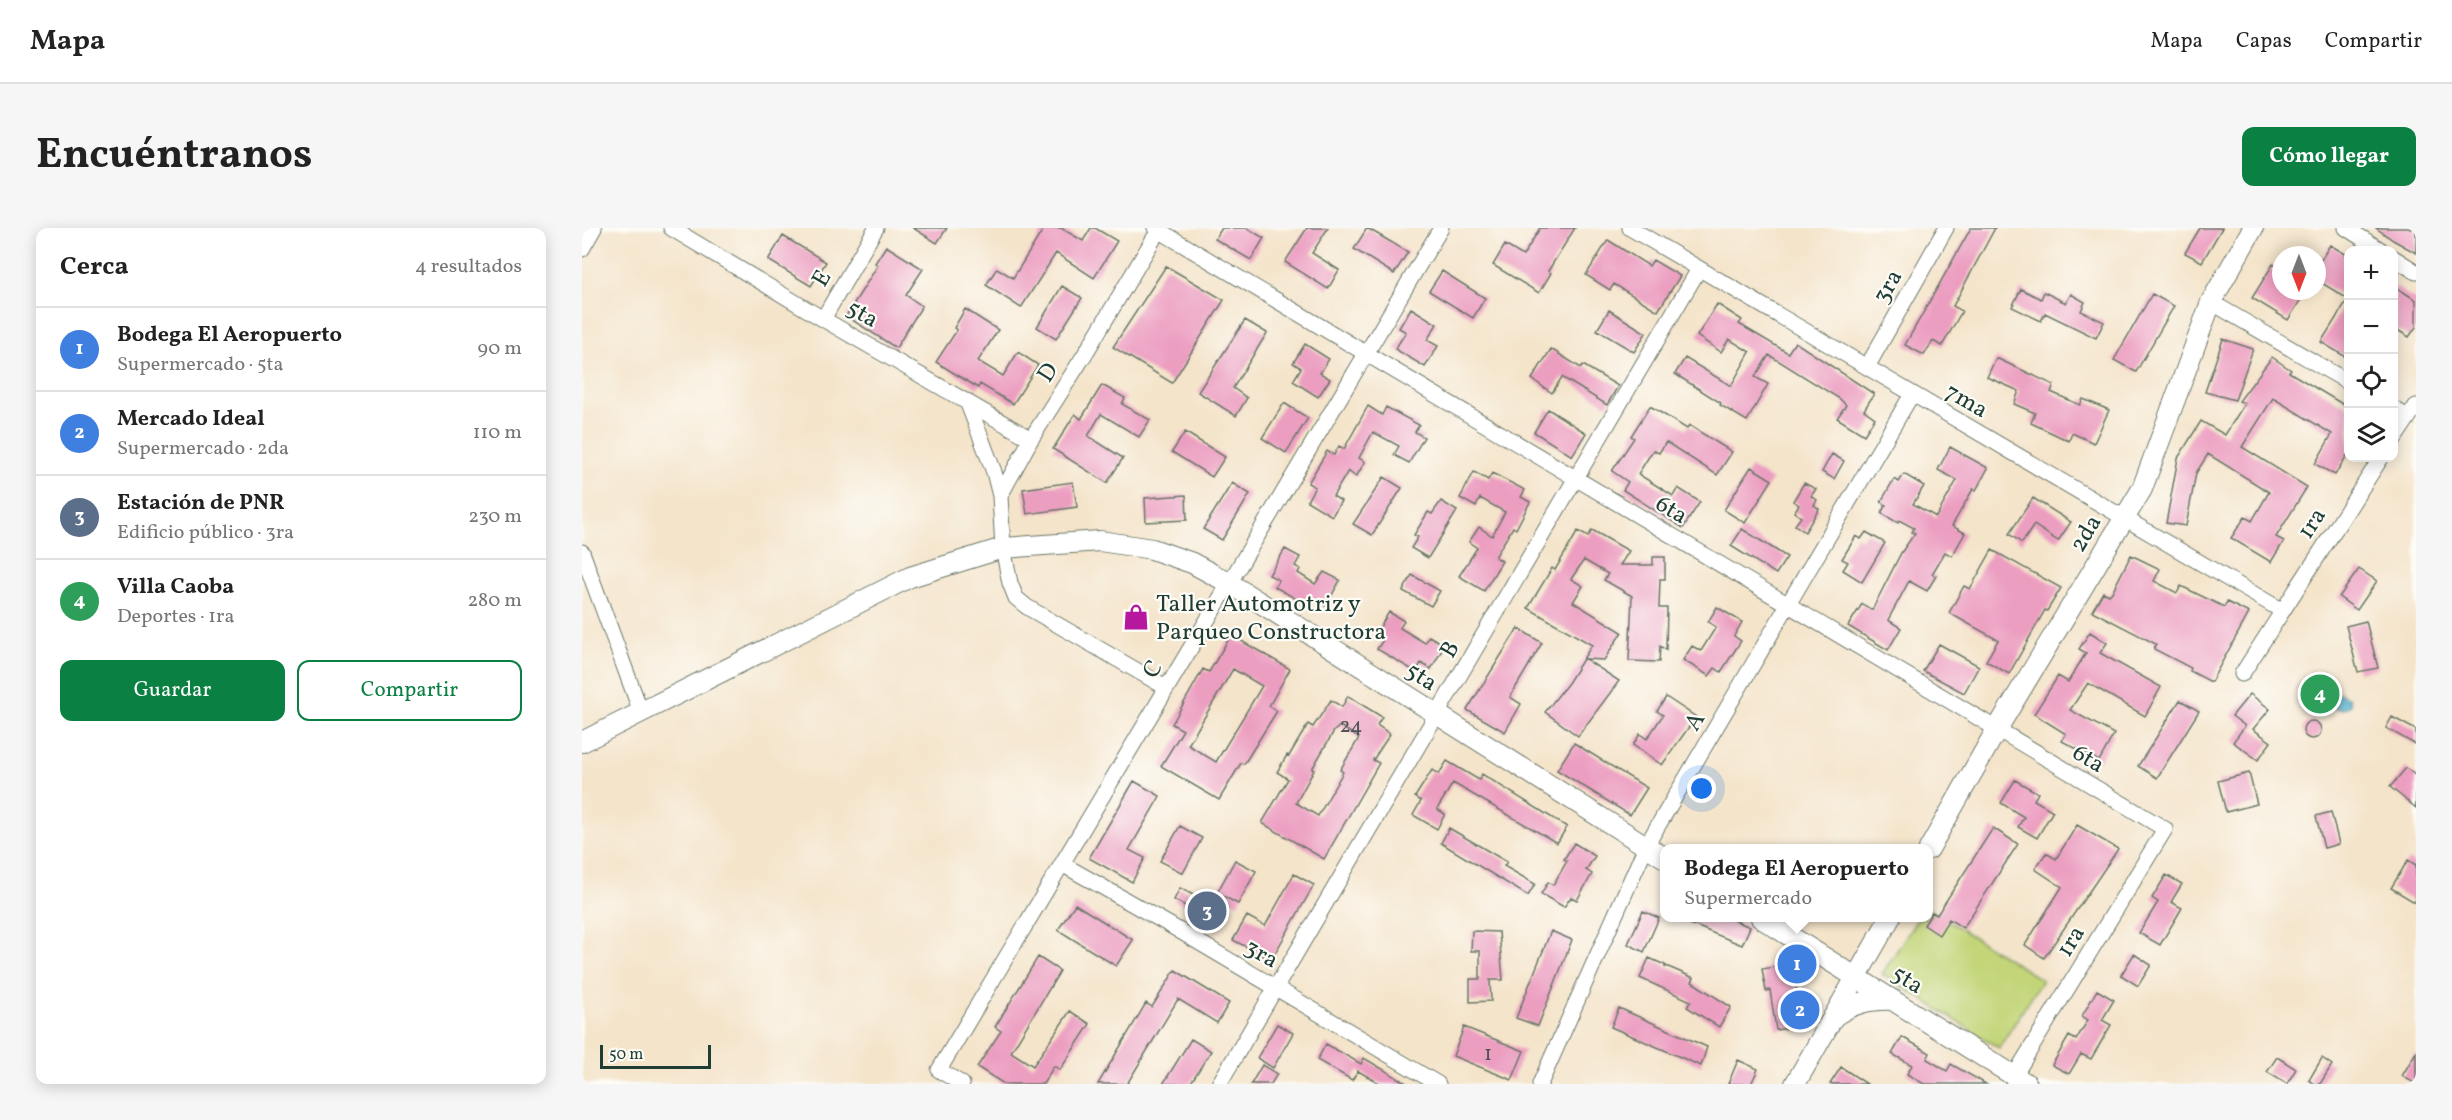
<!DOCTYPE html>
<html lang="es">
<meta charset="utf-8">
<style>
:root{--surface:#fff;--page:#f6f6f6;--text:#222;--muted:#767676;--line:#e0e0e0;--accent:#0b8043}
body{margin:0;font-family:Vollkorn,serif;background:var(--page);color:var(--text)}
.controls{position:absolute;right:18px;top:18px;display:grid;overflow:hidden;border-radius:12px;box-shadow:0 3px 15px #0003}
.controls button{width:54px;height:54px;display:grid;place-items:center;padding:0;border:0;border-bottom:2px solid var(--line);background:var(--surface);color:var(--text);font:30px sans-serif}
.compass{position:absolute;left:1690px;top:18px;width:54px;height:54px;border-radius:50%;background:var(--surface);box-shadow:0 3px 15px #0003;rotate:180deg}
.scale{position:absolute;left:18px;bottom:15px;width:111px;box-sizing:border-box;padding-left:6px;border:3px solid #1f3d34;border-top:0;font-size:16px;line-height:21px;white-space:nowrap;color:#1f3d34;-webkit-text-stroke:4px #fdfcf7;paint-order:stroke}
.you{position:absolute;left:1120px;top:561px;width:21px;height:21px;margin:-15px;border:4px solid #fff;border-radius:50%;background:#1a73e8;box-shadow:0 0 0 9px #1a73e833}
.badge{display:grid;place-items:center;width:39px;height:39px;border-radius:50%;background:var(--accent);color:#fff;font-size:20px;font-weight:700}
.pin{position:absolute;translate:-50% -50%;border:3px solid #fff;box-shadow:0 2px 6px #0006}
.popup{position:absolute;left:1078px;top:616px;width:273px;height:78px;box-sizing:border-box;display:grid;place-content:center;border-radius:12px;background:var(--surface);filter:drop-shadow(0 2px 4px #0005);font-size:20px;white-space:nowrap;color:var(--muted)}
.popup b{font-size:22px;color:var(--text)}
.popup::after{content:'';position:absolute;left:50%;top:100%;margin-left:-12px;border:12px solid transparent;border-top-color:var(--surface)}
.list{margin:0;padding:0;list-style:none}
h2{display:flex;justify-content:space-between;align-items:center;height:78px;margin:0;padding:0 24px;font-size:26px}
h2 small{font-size:20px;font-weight:400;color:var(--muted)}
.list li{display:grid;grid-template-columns:39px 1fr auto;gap:18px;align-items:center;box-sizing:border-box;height:84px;padding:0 24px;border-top:2px solid var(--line)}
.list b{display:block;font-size:22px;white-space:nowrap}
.list p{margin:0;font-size:20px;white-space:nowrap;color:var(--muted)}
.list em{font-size:20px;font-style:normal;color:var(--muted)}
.actions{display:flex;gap:12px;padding:18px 24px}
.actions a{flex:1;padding:14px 0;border:2px solid var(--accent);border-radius:12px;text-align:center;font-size:21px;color:var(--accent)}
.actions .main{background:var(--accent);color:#fff}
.icon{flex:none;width:33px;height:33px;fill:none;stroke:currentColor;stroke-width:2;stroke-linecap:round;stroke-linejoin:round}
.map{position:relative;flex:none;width:1834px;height:856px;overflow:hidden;border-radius:12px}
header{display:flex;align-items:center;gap:36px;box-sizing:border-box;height:84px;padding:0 30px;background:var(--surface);border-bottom:2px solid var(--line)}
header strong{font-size:28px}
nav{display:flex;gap:33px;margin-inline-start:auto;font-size:21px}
.intro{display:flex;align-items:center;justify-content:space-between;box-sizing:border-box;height:144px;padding:0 36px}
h1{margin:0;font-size:42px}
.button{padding:15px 27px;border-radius:12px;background:var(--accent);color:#fff;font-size:21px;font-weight:700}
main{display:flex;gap:36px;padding:0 36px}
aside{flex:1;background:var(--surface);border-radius:12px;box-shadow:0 3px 15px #0003}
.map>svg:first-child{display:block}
.green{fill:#c3d578;stroke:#718956;stroke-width:1.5}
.water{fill:#51b0d0;stroke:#387682;stroke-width:1.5}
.building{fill:#ec9ec1;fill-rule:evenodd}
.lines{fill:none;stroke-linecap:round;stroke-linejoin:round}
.minor-casing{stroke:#6a7768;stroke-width:17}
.tertiary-casing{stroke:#6a7768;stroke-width:22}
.minor{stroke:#fff;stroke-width:15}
.tertiary{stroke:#fff;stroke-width:20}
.labels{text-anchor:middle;stroke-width:4.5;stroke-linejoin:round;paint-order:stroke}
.number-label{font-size:21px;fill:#525557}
.street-label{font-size:24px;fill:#1f3d34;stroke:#fdfcf7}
.poi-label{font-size:24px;fill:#1f3d34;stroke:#fdfcf7;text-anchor:start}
</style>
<header>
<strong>Mapa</strong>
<nav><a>Mapa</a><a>Capas</a><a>Compartir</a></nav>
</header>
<div class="intro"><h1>Encuéntranos</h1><a class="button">Cómo llegar</a></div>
<main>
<aside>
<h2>Cerca<small>4 resultados</small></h2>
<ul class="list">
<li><span class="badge" style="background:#3f7fe0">1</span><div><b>Bodega El Aeropuerto</b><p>Supermercado · 5ta</p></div><em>90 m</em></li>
<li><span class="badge" style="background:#3f7fe0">2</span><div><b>Mercado Ideal</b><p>Supermercado · 2da</p></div><em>110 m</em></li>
<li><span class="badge" style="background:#5c6f8a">3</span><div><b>Estación de PNR</b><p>Edificio público · 3ra</p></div><em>230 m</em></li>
<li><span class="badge" style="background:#2e9e5b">4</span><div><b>Villa Caoba</b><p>Deportes · 1ra</p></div><em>280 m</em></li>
</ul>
<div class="actions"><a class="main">Guardar</a><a>Compartir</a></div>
</aside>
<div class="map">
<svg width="1834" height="856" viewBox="0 0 1834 856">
<rect width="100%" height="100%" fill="#fdfcf7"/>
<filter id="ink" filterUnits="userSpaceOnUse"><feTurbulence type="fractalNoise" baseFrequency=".0167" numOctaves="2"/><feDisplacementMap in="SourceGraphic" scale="12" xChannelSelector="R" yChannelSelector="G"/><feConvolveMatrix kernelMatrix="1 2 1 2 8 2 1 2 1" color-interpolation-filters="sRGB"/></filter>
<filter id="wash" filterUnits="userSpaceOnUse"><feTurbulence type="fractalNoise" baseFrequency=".008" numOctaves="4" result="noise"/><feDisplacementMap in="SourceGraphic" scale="24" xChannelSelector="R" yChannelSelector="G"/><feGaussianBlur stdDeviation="1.35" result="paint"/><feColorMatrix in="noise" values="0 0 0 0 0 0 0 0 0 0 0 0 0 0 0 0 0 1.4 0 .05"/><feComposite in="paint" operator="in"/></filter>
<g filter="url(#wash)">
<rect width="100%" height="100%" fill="#f4e4ca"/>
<path class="green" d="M1347 681 1460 752 1417 820 1300 746 1336 690H1347Z"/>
<path class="water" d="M1730 448 1743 451 1757 465 1767 470 1768 477C1757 487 1751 477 1742 471L1726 475 1719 471 1716 460 1723 451Z"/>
<g id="blocks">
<path class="building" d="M331 0H365L355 15Z
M462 0H479L501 13 509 0H513L535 13 512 50 474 25 439 80 404 57 415 40 431 50Z
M640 0H665L682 10 669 32 633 11Z
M725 0H746L730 25 757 42 746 61 703 34Z
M785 0 826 24 812 46 772 21Z
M958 0H993L966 43 969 45 957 65 911 37 923 17 941 28Z
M1389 0H1413L1371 78 1380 83 1360 118 1351 113 1342 127 1323 117Z
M1618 0H1640L1620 34 1603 25Z
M1794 0H1834V25L1811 12Z
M201 8 244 34 229 58 186 32Z
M1026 12 1067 38 1071 32 1098 48 1076 83 1032 56 1028 62 1004 47Z
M1748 17 1767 28V131L1739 114 1766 71 1735 52V38Z
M304 18 341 41 324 67 340 78 314 120 264 88 296 37 293 35Z
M1691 36 1699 42V63H1724L1706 92 1670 70Z
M584 38 642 72 590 155 531 119Z
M860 43 903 70 891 90 847 63Z
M480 58 500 70 474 111 455 99Z
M1812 58 1834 72V99L1827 109 1812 100Z
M1439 61 1459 71 1462 64 1484 75 1489 66 1503 74 1499 83 1522 94 1514 110 1463 85 1459 93 1430 79Z
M1570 66 1592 78 1554 144 1532 132Z
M1135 76 1160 92 1157 96 1206 125 1213 114 1292 166 1282 182 1293 190 1282 207 1255 190 1264 177 1258 171 1187 127 1173 149 1186 156 1165 193 1138 177 1139 175 1093 146 1103 130 1149 158 1168 124 1147 111 1139 124 1115 108Z
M829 80 855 96 845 112 856 118 843 139 813 121 824 104 817 100Z
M383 81 416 102 396 133 421 148 436 124 456 137 431 176 398 156 396 160 354 134 375 102 372 100Z
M1027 82 1064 105 1052 124 1015 102Z
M663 92 685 105 651 160 665 170 654 188 616 164Z
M1641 111 1671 121 1653 172 1623 164Z
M723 116 747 131 738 145 748 151 736 169 711 153 719 140 711 135Z
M969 121 999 140 1001 137 1036 158 1025 177 980 149 970 165 950 151Z
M1690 129 1709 142 1707 144 1767 180V224L1753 247 1733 236 1750 206 1691 170 1660 219 1725 259 1694 309 1702 313 1689 334 1649 310 1663 289 1670 293 1687 264 1626 226 1614 245 1604 298 1584 295 1596 230 1619 193 1643 207 1663 175 1657 173Z
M1414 130 1472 157 1469 164 1498 177 1501 171 1527 182 1512 215 1490 205 1487 213 1449 195 1453 185 1432 176 1437 163 1405 149Z
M520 157 543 170 540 176 568 192 557 209 519 186 506 208 541 230 525 255 471 221 493 186 499 191Z
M702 175 726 190 704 225 680 210Z
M786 178 800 187 804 179 837 197 833 204 842 209 827 235 812 227 817 218 791 204 777 230 783 234 774 249 766 243 751 268 759 273 750 288 725 273 733 259 726 255 745 223 752 227 757 218 762 221Z
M1068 178 1105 201 1107 197 1150 224 1135 247 1084 214 1077 225 1071 222 1056 246 1091 268 1096 260 1118 274 1101 300 1041 262 1046 254 1030 243 1052 210 1049 208Z
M966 181 1004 205 990 228 952 204Z
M603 204 643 229 630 249 590 224Z
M1368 219 1406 240 1394 262 1391 261 1370 298 1383 305 1370 328 1363 324 1350 346 1354 348 1345 363 1327 353 1306 392 1319 400 1306 422 1266 398 1280 376 1290 382 1319 325 1333 305 1330 304 1332 300 1317 292 1316 295 1299 285 1304 277 1299 274 1312 251 1317 254 1322 246 1342 258 1331 276 1354 289 1375 252 1356 242Z
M1250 226 1262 233 1252 251 1240 244Z
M1169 239 1190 252 1163 295 1142 282Z
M892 244 906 252 910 245 943 262 939 269 948 274 934 301 931 299 913 329 920 333 902 363 877 348 895 320 887 314 897 299 910 308 923 284 898 270 894 279 878 270Z
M802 249 820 260 790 307 771 296Z
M491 254 495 279 445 286 441 261Z
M650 255 668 266 640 312 621 301Z
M1222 255 1234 261 1229 268 1235 272 1232 277 1237 281 1223 304 1213 297 1219 289 1212 284 1217 277 1211 273Z
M604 267 605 292 564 294 563 270Z
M1451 270 1489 294 1476 313 1452 297 1440 315 1427 306Z
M859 273 875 283 846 330 829 320 836 309 832 307 846 284 850 286Z
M1160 301 1205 329 1194 346 1149 318Z
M1010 302 1047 323 1038 337H1071V329H1083V351H1078L1077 380H1085L1084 422 1078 418 1077 434 1047 433 1050 368 1022 352 1026 346 1002 332 989 351 1001 358 991 374 1040 404 1022 432 1003 431 1037 453 996 508 963 484 986 455 1010 417 946 380 970 340 973 342 996 303 1006 309Z
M1284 304 1303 315 1280 354 1261 342 1266 334 1260 331 1274 308 1279 311Z
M703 321 718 329 713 338 718 341 716 345 733 356 742 344 758 352 744 378 729 370 725 377 693 359 697 352 687 347Z
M1410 322 1479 360 1465 383 1463 382 1427 446 1404 433 1416 412 1367 385 1382 358 1388 361Z
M1549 327 1578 341 1572 353 1595 365 1599 358 1642 379 1645 374 1667 385 1629 454 1608 443 1609 440 1572 421 1574 416 1510 383 1521 364 1527 367 1530 364Z
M1777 341 1795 353 1775 382 1757 369Z
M830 347 858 363 849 378 821 363Z
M1135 379 1160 394 1152 408 1159 413 1139 444 1133 440 1127 448 1101 432 1110 418 1119 423 1134 399 1126 394Z
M807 384 822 393 818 400 843 415 847 408 863 417 849 441 839 435 834 444 795 421 801 412 793 407Z
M1784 393 1796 440 1776 444 1764 398Z
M936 400 960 415 928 469 939 476 923 504 885 482Z
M1508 404 1525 415 1518 425 1579 459 1563 488 1506 455 1488 482 1532 506 1517 533 1480 513 1484 506 1452 486 1476 448 1486 454 1504 425 1497 421Z
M649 407 708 441 687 478 695 483 662 536 659 535 637 572 579 538 601 502 590 496 621 441 627 444ZM651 441 680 458 634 534 606 517Z
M1357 416 1397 438 1382 465 1341 443Z
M1668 466 1688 481 1671 501 1689 514 1676 532 1651 514 1663 498 1650 488Z
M766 468 800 489 795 497 808 506 791 532 797 535 742 631 680 595 706 551 695 544 705 527 707 528 726 496 731 499 749 472 760 479ZM758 498 777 510 758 542 761 544 736 588 714 575 732 542 730 541 752 503Z
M1084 469 1114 489 1080 537 1051 517 1058 506 1065 511 1081 487 1075 483Z
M1598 472 1617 483 1575 550 1556 538Z
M1810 489 1834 502V517L1804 500Z
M1721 502a9 9 0 1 1 18 0a9 9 0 1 1-18 0Z
M992 515 1065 560 1048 587 975 542Z
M865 533 897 552 900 546 985 599 975 615 871 555 855 581 863 586 855 601 831 587 839 573 833 569 850 542 857 546Z
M1824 540 1834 548V580L1808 559Z
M1667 545 1675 576 1644 584 1636 553Z
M1433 552 1456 565 1452 572 1471 583 1455 610 1436 599 1442 589 1419 575Z
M552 553 578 568 547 622 563 630 550 654 507 630Z
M1749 584 1757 616 1742 620 1734 588Z
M1495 597 1536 621 1462 730 1443 717 1480 659 1453 641 1464 625 1474 631Z
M598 598 620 610 601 645 578 633Z
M867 600 925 634 922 638 953 656 946 668 859 615Z
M1411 600 1436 616 1381 700 1367 691 1357 707 1342 697 1350 684 1355 687Z
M992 615 1013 628 1004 642 1010 646 995 672 989 669 982 679 959 666 966 654 971 657 985 633 982 631Z
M653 632 674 643 656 676 635 665Z
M1826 632 1834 637V675L1809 660Z
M712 646 732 657 689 732 651 712 665 688 683 698Z
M1584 647 1600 656 1589 674 1600 680 1578 717 1557 705 1576 674 1570 670Z
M598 660 638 681 632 693 592 672Z
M493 676 551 712 534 738 476 702Z
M1061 683 1077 690 1062 724 1046 716Z
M1094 690H1146L1168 699 1160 717Z
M890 703 917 704 921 752H908L909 773 888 774V751H898V723H889Z
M969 703 990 712 956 798 934 790Z
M1552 726 1569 737 1556 758 1539 747Z
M456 729 478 743 429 824 451 838 488 783 508 796 478 842 472 838 461 856H422L395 839 419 803 413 799Z
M1067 730 1083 737V740L1084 738 1112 750 1110 754 1149 779 1137 799 1105 779 1109 773 1058 750Z
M1218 735 1221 757 1214 758 1221 798 1194 802 1188 762 1184 763 1180 741Z
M593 742 647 775 635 795 596 771 545 856H516L564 775 570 779Z
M1515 762 1532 772 1520 792 1529 797 1509 831 1499 826 1487 846 1470 837 1487 808 1494 812 1506 792 1500 788Z
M1037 780 1125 819 1119 838 1029 799Z
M695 796 711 805 691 840 675 830Z
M882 799 942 823 930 852 871 828Z
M1320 809 1348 825 1345 831 1365 843 1369 836 1404 856H1342L1325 846 1330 837 1310 826Z
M609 811 629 823 608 856H581Z
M744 816 779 836 782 830 826 856H799L776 843 770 852 735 832Z
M1834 824V856L1820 848Z
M1695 829 1714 841 1705 856 1685 844Z
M1740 830 1750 837 1738 856H1733L1727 852Z
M1156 832 1176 841 1169 856H1146Z
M680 837 695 846 689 856H669Z
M1259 839 1285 856H1248Z"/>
</g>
</g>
<g filter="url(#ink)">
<use href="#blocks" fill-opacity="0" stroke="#6a7768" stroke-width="1.5"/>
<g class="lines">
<g class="minor-casing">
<path id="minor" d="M89 0 241 91 449 211
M573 0 1583 601 1432 848
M578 0 503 126 449 211 418 268 421 320 428 355 434 370 445 379 585 460
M1048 0 1699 382
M1764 0 1799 22
M0 21 12 0
M1812 30 1834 44
M1629 74 1766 154
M241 91 294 0
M1285 139 1364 0
M385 173 412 244 418 268
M1812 181 1826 189
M1812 211 1834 178
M0 324 59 484
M1660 446 1799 230
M480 636 586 696 856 856
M380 856 357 842 859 0
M637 856 1117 41
M958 856 1064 618 1330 166"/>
</g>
<g class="tertiary-casing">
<path id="tertiary" d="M0 514 328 349 421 320 518 313 570 321 610 335 647 355 1083 630
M1347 621 1415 501 1560 261 1629 74 1671 0
M1179 690 1445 856
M1251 789C1271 775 1287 771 1311 772
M1213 856 1308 690"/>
</g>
<use href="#minor" class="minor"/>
<use href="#tertiary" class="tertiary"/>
</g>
</g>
<defs>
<g id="shop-bare" transform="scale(2.07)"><path d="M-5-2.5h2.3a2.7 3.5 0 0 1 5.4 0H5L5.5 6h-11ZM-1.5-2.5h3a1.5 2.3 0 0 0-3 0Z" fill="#b5179e" stroke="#fdfcf7" stroke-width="2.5" paint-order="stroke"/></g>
</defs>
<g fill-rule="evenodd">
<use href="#shop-bare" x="554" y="389"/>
</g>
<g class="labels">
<g class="number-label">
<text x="769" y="504">24</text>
<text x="906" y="832">1</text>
</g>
<g class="street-label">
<text transform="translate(239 50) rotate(-60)" y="8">E</text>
<text transform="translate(1305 58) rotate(-60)" y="8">3ra</text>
<text transform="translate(281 85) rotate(30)" y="8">5ta</text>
<text transform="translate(465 144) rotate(-57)" y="8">D</text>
<text transform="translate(1385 172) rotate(30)" y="8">7ma</text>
<text transform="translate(1090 281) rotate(31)" y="8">6ta</text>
<text transform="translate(1729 295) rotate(-57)" y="8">1ra</text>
<text transform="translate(1503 305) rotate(-59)" y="8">2da</text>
<text transform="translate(867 421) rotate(-60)" y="8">B</text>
<text transform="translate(570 441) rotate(-59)" y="8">C</text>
<text transform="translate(840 448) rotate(33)" y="8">5ta</text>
<text transform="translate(1112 493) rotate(-59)" y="8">A</text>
<text transform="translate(1507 530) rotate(31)" y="8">6ta</text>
<text transform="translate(1488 713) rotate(-58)" y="8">1ra</text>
<text transform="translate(680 725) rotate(30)" y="8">3ra</text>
<text transform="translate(1326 751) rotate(32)" y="8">5ta</text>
</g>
<g class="poi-label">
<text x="574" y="383">Taller Automotriz y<tspan x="574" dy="28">Parqueo Constructora</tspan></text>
</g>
</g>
</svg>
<div class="controls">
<button>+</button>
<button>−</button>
<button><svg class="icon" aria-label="locate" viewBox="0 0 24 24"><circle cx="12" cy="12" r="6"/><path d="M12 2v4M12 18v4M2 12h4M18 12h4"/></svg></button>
<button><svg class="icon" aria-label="layers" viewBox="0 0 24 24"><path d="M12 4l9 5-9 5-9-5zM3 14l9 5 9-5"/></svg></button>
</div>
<svg class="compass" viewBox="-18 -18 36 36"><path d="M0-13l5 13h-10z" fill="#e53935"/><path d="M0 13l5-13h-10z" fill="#767676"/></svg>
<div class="scale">50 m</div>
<div class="you"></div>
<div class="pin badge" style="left:1215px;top:736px;background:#3f7fe0">1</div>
<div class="popup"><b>Bodega El Aeropuerto</b>Supermercado</div>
<div class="pin badge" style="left:1218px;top:782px;background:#3f7fe0">2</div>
<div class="pin badge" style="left:625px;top:683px;background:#5c6f8a">3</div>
<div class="pin badge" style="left:1738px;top:466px;background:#2e9e5b">4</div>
</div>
</main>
